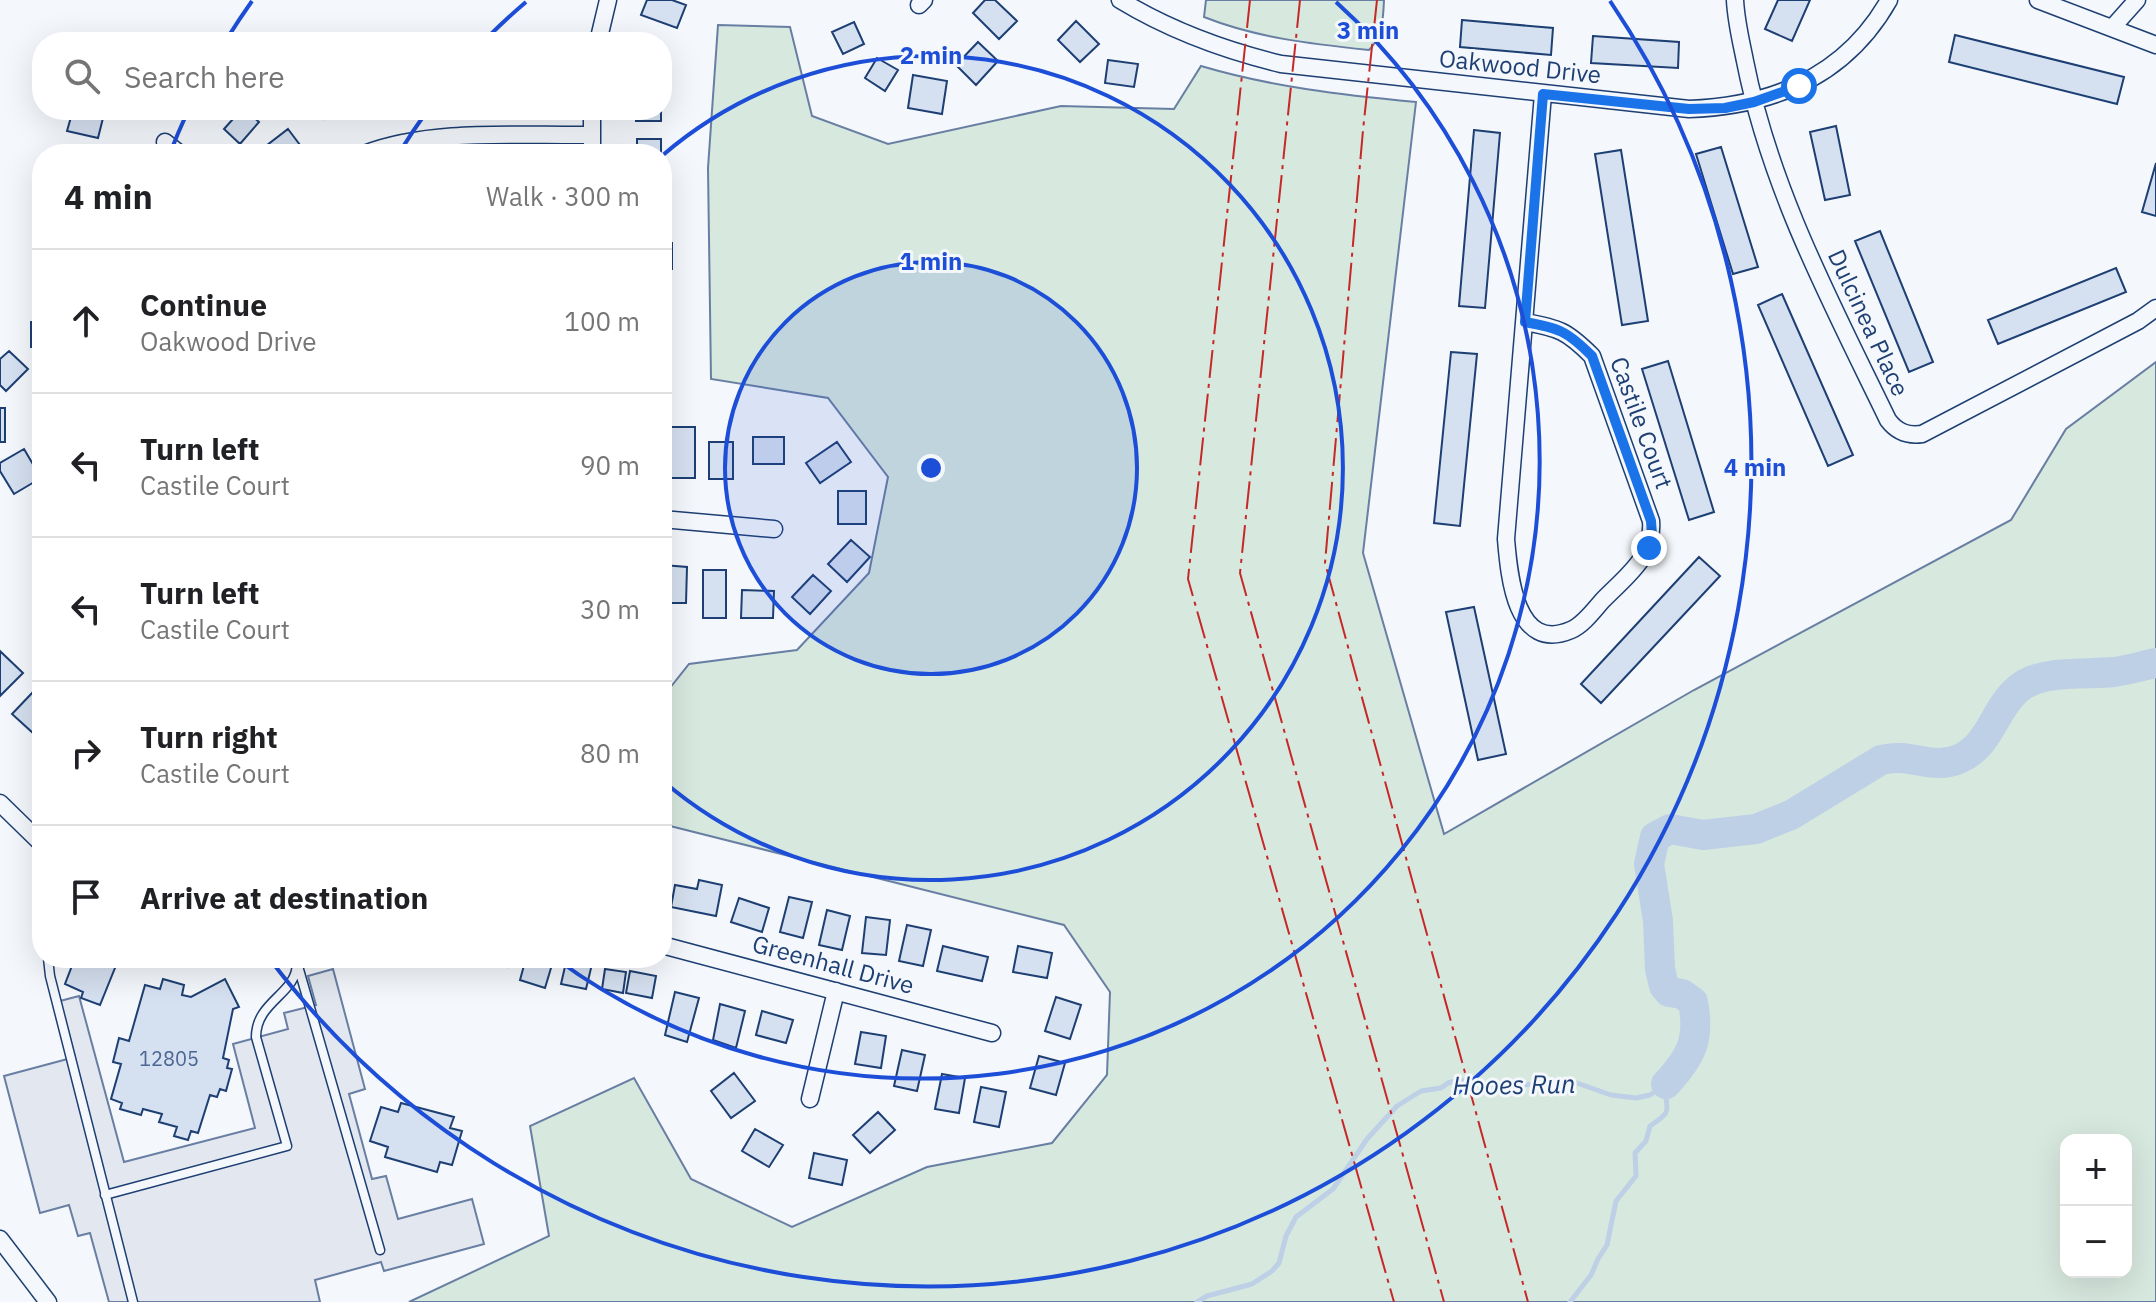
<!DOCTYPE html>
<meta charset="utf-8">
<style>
:root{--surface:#fff;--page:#f6f6f6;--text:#202124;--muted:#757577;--line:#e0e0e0}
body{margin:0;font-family:"IBM Plex Sans",sans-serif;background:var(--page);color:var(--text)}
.controls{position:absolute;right:24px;bottom:24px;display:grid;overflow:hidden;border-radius:16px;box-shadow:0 8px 32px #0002}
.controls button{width:72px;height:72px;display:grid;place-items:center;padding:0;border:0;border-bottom:2px solid var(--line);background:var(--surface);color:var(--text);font:40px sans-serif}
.stop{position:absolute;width:24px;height:24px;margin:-18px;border:6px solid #1a73e8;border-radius:50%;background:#fff}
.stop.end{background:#1a73e8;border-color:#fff;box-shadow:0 2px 8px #0008}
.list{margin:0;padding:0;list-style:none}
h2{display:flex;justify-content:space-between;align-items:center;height:104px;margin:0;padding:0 32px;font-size:34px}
h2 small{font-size:26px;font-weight:400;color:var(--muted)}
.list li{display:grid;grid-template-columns:52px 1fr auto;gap:24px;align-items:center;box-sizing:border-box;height:144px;padding:0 32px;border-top:2px solid var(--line)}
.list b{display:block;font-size:30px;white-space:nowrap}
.list p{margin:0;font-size:26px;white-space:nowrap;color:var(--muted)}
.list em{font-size:26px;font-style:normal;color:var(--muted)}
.icon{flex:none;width:44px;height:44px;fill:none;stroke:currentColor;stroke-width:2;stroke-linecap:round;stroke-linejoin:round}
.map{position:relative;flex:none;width:2156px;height:1302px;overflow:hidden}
.search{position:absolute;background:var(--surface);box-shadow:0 8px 32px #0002;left:32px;top:32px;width:640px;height:88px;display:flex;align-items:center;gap:20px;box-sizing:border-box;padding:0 28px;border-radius:32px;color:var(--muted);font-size:30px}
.panel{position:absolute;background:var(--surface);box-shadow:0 8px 32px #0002;left:32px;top:144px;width:640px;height:824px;border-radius:32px}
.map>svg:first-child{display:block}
.green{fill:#d7e8df;stroke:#687fa3;stroke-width:2;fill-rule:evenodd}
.parking{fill:#e3e8f0;stroke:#687fa3;stroke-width:2}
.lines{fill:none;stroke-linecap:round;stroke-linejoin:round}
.stream{stroke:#bed0e5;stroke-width:5}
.river{stroke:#bed0e5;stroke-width:30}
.building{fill:#d5e0f0;stroke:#1d3f73;stroke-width:2}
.lane-casing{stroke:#1d3f73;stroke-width:11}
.street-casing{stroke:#1d3f73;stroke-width:19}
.lane{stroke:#f4f7fb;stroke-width:8}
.street{stroke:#f4f7fb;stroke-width:16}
.power{stroke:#c62828;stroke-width:2;stroke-dasharray:28 6 4 6;stroke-linecap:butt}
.route{stroke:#1a73e8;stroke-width:10}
.ring{fill:none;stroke:#1d4ed8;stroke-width:4}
.labels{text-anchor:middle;stroke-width:6;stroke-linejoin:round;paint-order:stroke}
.number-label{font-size:20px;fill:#4b6792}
.street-label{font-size:24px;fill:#1d3f73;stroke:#f4f7fb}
.water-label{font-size:26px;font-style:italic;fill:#1d3f73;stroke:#f4f7fb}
.centre{fill:#1d4ed8;stroke:#f4f7fb;stroke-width:4}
.ring-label{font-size:24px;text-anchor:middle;font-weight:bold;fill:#1d4ed8;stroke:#f4f7fb;stroke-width:6;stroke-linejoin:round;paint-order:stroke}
</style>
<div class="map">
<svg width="2156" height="1302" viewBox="0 0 2156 1302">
<rect width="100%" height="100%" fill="#f4f7fb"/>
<path class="green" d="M1206 0H1384C1383 19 1383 36 1369 50 1312 44 1257 38 1204 17Z
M718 25 790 27 812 116 888 144 1061 106 1174 109 1201 66C1272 87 1342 95 1416 102L1363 553 1444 834 1694 690 2011 520 2066 429 2156 362V1302H409L549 1236 530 1126 634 1078 691 1179 792 1227 927 1167 1052 1143 1107 1075 1110 992 1064 925 662 824V698L689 664 797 650 869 573 888 477 828 398 711 379 708 168ZM2126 1140V1272H2066V1140Z"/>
<path class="parking" d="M333 969 365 1089 349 1094 372 1179 386 1176 398 1219 472 1199 484 1244 384 1271 381 1262 315 1280 320 1302H109L90 1233 78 1236 69 1205 40 1213 4 1076 75 1057 60 1001 79 996 124 1162 255 1128 233 1044 288 1029 284 1013 316 1005 308 976Z"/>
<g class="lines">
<path class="stream" d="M1197 1302 1207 1296 1252 1284 1272 1271 1279 1263 1286 1236 1296 1217 1333 1189 1367 1139 1397 1106 1421 1091 1441 1088 1448 1083 1459 1080 1500 1086 1574 1082 1611 1095 1636 1098 1650 1095 1666 1084
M1570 1302 1591 1275 1598 1259 1607 1245 1616 1201 1636 1176 1635 1153 1646 1141 1650 1126C1676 1109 1664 1112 1666 1085"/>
<path class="river" d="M1666 1084C1692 1056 1700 1039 1693 1002L1682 994 1669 992 1664 986 1660 969 1658 921 1649 864 1655 837 1670 829 1703 835 1756 829 1791 815 1881 760C1911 752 1931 771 1959 759 1991 745 1994 709 2018 689 2041 669 2085 675 2114 672 2128 670 2142 666 2156 663"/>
</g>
<path class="building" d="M647 0H672L686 5 677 28 641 15Z
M985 0H995L1017 21 999 39 973 13Z
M1778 0H1810L1792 41 1765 29Z
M1462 20 1553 28 1551 55 1460 47Z
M1076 21 1099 44 1080 62 1058 40Z
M854 22 864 44 843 54 832 32Z
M1955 35 2124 77 2117 104 1949 62Z
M1593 36 1679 42 1678 68 1591 63Z
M978 42 998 61 976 85 956 65Z
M877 58 898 70 885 91 865 78Z
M1108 60 1138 64 1134 87 1105 83Z
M913 75 947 81 942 114 908 108Z
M73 110H105L98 138 67 131Z
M241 110H246L259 122 240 144 224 129Z
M322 110H355L325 119Z
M636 110H661V121H636Z
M1836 126 1850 195 1825 200 1810 132Z
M288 129 303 149 296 154H266L262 149Z
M1474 130 1500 133 1485 308 1459 306Z
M637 139H661V154H637Z
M1721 147 1758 267 1733 274 1696 154Z
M1621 150 1648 321 1622 325 1595 154Z
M2156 163V216L2142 212Z
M662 203H671V222H662Z
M1880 231 1933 362 1909 372 1855 241Z
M662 243H672V269H662Z
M2116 268 2126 292 1998 344 1988 320Z
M1782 294 1853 455 1828 466 1758 305Z
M41 307 42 347H31V322H41Z
M9 351 28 369 6 391 0 385V359Z
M1451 352 1477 354 1460 526 1434 523Z
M1668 361 1714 512 1689 520 1642 369Z
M0 408H5V442H0Z
M670 427H695V478H670Z
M753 437H784V464H753Z
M709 442H733V479H709Z
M837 442 851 462 820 483 806 463Z
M24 449 41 478 14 494 0 471V463Z
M838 491H866V524H838Z
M851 540 870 557 847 582 828 564Z
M1699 557 1720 576 1601 703 1581 684Z
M663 565 687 567 686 603H662Z
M703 570H726V618H703Z
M813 575 831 591 810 614 792 597Z
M742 590 774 591 773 618H741Z
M1474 607 1506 754 1478 760 1446 612Z
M0 651 23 673 0 696Z
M34 691 42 698V734L37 729 33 733 12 714Z
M699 880 722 885 716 916 671 907 675 885 697 889Z
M789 897 812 902 803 938 780 932Z
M739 898 769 908 762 932 731 922Z
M827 910 850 916 842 950 819 945Z
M866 917 890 920 886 955 862 953Z
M907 925 931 930 923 966 899 961Z
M943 946 988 957 982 981 937 971Z
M1018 946 1052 953 1047 978 1013 972Z
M75 958H119L100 1005 81 998 83 992 65 984Z
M471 958H510L508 967Z
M526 958H554L545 988 520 980Z
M567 958 592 964 586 989 561 984Z
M605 969 626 972 623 993 602 989Z
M630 971 656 976 652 998 626 993Z
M163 979 184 985 182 995 191 997 225 979 239 1007 233 1009 223 1058 229 1060 227 1068 232 1069 226 1091 220 1089 217 1097 210 1095 198 1133 191 1131 188 1140 174 1136 177 1127 159 1122 162 1114 143 1109 141 1115 120 1109 122 1103 111 1099 121 1064 113 1062 119 1038 129 1041 145 985 160 989Z
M675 992 699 998 687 1042 665 1035Z
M1056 997 1081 1005 1070 1039 1045 1031Z
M720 1004 745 1011 736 1048 713 1040Z
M762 1011 793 1020 786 1043 756 1035Z
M861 1032 886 1036 881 1068 855 1064Z
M902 1050 925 1055 917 1091 894 1086Z
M1039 1056 1065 1063 1056 1095 1030 1088Z
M734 1073 755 1101 731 1118 711 1091Z
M942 1074 965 1078 959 1113 935 1109Z
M981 1087 1006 1092 999 1127 974 1122Z
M401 1103 454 1117 450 1128 462 1131 452 1165 440 1162 437 1172 385 1157 388 1147 370 1141 381 1107 398 1112Z
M878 1112 895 1130 870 1153 853 1135Z
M755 1129 783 1145 769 1167 742 1151Z
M814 1153 847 1160 842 1185 809 1178Z"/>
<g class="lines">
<g class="lane-casing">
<path id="lane" d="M48 958 50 976 133 1302
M298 966 380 1250
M105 1195 287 1146 256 1037C256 1001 297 994 297 963"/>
</g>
<g class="street-casing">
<path id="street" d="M1120 0C1171 31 1223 50 1281 64L1689 109C1773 106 1846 76 1889 0
M1735 0C1736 21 1741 41 1745 61 1770 189 1832 304 1888 420 1897 432 1907 436 1922 434L2138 321 2156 308
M2038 0 2156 45
M919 5 924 0
M2112 28 2137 0
M598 42 608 0
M165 142 180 154
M364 154C431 128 520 136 592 135
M592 154V110
M1525 322C1559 328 1567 331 1592 356L1651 521C1654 558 1626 576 1602 601 1594 610 1583 625 1571 630 1515 654 1509 574 1506 539L1543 94
M662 519 774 529
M0 803 42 844
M662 945 992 1033
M810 1099 836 991
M0 1239 48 1302"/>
</g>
<use href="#lane" class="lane"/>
<use href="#street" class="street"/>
<path class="power" d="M1250 0 1188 579 1394 1302
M1300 0 1240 573 1444 1302
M1377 0 1363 130 1325 563 1528 1302"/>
</g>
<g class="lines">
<path class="route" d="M1649 548 1652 535 1651 521 1592 356C1567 331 1559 328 1525 322L1543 94 1689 109 1725 108 1754 102 1799 86"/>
</g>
<circle cx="931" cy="468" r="206" fill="#1d4ed8" fill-opacity=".12"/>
<g class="ring">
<circle cx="931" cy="468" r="206"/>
<path d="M663 155A412 412 0 1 1 663 781"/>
<path d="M401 150A618 618 0 0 1 425 114M486 39A618 618 0 0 1 526 2M1336 2A618 618 0 0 1 555 958"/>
<path d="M170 153A824 824 0 0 1 187 113M228 37A824 824 0 0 1 252 1M1610 1A824 824 0 0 1 269 958"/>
</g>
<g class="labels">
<g class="number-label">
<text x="169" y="1066">12805</text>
</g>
<g class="street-label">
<text transform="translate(1520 67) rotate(6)" y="8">Oakwood Drive</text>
<text transform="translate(1868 323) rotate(65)" y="8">Dulcinea Place</text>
<text transform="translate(1641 423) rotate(70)" y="8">Castile Court</text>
<text transform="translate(833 965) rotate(15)" y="8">Greenhall Drive</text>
</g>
<g class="water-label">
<text transform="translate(1514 1085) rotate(-1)" y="9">Hooes Run</text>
</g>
</g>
<circle cx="931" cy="468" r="12" class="centre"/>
<g class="ring-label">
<text x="1368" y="39">3 min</text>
<text x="931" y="64">2 min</text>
<text x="931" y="270">1 min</text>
<text x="1755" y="476">4 min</text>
</g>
</svg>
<div class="controls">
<button>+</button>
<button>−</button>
</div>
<div class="stop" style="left:1799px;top:86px"></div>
<div class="stop end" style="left:1649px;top:548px"></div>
<div class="search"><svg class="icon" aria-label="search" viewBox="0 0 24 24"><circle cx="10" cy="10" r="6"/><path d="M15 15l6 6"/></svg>Search here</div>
<section class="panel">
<h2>4 min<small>Walk · 300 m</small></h2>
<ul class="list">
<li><svg class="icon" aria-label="ahead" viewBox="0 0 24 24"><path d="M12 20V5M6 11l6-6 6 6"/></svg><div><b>Continue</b><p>Oakwood Drive</p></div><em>100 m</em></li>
<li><svg class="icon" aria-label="left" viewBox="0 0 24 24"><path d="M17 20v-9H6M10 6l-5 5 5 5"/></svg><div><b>Turn left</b><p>Castile Court</p></div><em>90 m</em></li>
<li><svg class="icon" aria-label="left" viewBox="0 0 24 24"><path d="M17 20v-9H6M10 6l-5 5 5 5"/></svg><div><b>Turn left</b><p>Castile Court</p></div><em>30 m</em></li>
<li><svg class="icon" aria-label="right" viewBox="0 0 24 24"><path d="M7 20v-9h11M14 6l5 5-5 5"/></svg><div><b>Turn right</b><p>Castile Court</p></div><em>80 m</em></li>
<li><svg class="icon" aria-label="arrive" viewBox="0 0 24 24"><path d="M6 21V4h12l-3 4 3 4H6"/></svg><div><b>Arrive at destination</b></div></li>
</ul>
</section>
</div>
